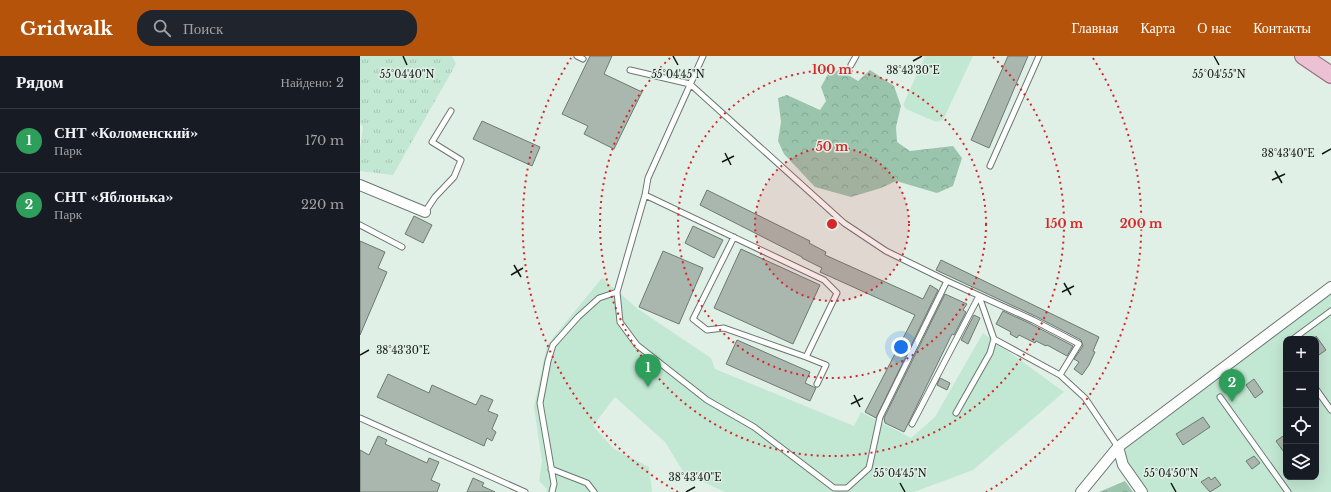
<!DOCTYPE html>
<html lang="ru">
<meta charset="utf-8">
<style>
:root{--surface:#171b24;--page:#20242c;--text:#f1f3f6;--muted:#9ea1a6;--line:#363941;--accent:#b45309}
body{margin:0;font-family:"Libre Baskerville",serif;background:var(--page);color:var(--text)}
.controls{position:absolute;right:12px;bottom:12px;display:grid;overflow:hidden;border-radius:8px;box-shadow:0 4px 16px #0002}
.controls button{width:36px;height:36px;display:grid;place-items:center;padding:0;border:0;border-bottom:1px solid var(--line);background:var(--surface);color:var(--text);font:20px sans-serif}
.you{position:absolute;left:541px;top:291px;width:14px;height:14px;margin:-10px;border:3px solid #fff;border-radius:50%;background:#1a73e8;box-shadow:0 0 0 6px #1a73e833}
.badge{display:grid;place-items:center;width:26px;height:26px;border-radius:50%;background:var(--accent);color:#fff;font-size:13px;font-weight:700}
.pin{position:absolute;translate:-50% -33px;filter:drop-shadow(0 1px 2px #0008)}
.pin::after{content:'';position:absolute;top:21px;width:14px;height:12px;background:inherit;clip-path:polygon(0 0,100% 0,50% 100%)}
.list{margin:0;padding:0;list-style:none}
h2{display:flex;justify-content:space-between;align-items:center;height:52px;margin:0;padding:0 16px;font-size:17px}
h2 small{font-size:13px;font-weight:400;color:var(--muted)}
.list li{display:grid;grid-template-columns:26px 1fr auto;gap:12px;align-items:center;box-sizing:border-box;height:64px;padding:0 16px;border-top:1px solid var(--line)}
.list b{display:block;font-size:15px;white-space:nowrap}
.list p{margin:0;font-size:13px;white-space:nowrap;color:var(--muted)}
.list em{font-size:13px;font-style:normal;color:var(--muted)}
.icon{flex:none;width:22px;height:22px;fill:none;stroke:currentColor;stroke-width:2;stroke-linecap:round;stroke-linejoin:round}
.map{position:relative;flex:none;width:971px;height:436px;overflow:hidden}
header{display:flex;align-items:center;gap:24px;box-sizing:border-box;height:56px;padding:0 20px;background:var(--accent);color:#fff}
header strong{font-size:19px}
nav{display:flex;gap:22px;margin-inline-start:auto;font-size:14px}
.search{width:280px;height:36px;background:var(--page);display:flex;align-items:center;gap:10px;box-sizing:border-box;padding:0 14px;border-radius:16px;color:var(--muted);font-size:15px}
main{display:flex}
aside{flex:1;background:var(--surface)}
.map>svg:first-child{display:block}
.grass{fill:url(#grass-tufts)}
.forest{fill:url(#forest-crowns)}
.green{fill:#c2e7d2;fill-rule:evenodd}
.building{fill:#a9b7af;stroke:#6d7a73}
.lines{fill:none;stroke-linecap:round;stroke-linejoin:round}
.lane-casing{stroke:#6a7870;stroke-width:7}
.street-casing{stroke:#6a7870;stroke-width:12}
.primary-casing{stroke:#976b7e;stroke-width:18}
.lane{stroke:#fff;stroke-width:5}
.street{stroke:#fff;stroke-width:10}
.primary{stroke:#ebc1d3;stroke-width:16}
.ticks{fill:none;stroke:#131815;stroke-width:1.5}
.ring{fill:none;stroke:#d62828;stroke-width:2;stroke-dasharray:2 4}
.ticks-label{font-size:10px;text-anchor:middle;fill:#131815;stroke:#e1f0e7;stroke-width:3;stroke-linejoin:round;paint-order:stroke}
.centre{fill:#d62828;stroke:#e1f0e7;stroke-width:2}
.ring-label{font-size:12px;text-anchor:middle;font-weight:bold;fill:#d62828;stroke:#e1f0e7;stroke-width:3;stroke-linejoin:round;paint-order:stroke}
</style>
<header>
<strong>Gridwalk</strong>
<div class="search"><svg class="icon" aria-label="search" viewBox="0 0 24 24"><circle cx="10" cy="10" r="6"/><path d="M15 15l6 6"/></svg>Поиск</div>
<nav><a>Главная</a><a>Карта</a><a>О нас</a><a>Контакты</a></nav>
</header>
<main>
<aside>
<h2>Рядом<small>Найдено: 2</small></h2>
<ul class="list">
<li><span class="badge" style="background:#2e9e5b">1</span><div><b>СНТ «Коломенский»</b><p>Парк</p></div><em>170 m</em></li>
<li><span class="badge" style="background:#2e9e5b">2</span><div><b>СНТ «Яблонька»</b><p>Парк</p></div><em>220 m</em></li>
</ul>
</aside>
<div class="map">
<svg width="971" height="436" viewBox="0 0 971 436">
<defs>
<pattern id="grass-tufts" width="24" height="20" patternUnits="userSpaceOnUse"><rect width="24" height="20" fill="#c2e7d2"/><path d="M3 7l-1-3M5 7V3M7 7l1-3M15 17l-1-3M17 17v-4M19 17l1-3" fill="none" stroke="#a6c5b3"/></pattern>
<pattern id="forest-crowns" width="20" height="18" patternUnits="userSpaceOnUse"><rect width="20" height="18" fill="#9bc4ad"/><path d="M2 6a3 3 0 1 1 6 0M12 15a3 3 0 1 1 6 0" fill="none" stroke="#85a894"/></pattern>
</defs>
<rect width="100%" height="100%" fill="#e1f0e7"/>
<path class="grass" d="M0 0H92L96 8 33 119 0 115V92L3 71 0 67Z"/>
<path class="forest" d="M480 14 498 25 510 14 534 30 541 50 536 71 537 86 550 95 593 90 602 102 593 130 577 137 536 125 521 132 491 141 455 131 424 98 418 85 421 66 418 42 427 39 460 54 466 45 461 31 468 18Z
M765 425 773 436H739Z"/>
<path class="green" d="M565 0H613L583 64 576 66 546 53 543 49Z
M242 222 278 253 351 302 355 313 494 370 501 356 551 382 575 361 623 277 704 336 613 414 554 436H365L324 417 305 386 255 341 233 370 254 393 289 411 292 436H186L187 433 179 425 182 405 174 351 187 289Z
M971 231V436H782L758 391ZM926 283H956V421H926Z"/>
<path class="building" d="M230 0H252L244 18 282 36 254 93 224 78 228 70 202 58Z
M648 0H668L629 92 611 84Z
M122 65 180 91 172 110 113 83Z
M347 134 450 185 449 187 466 196 465 199 563 243 570 229 578 234 516 362 505 356 555 259 460 216 462 212 442 202V201L340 149Z
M54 160 72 169 63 187 45 178Z
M333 170 363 184 354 202 325 187Z
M0 185 25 196 18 212 27 216 0 279Z
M381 193 460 229 433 288 354 252Z
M303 195 343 212 319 268 279 251Z
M581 204 739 281 733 295 735 296 729 309 722 319 714 313 719 306 714 303 723 290 721 284 675 260 576 214Z
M585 238 607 248 603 254 606 256 594 279 592 278 544 376 525 367 524 362Z
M643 255 671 268 713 290 707 300 687 289 686 290 676 285 675 287 659 279 657 282 650 278 651 276 636 268Z
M614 259 620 262 608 288 601 284Z
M956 280 966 294 956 301Z
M377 284 450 316 445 327 456 332 450 345 366 308Z
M28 318 69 337 72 329 116 349 121 339 133 344 128 355 138 359 132 373 136 376 132 385 127 382 124 390 17 341Z
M580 322 590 327 587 334 577 329Z
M894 323 903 336 895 342 886 329Z
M843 361 850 371 823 389 816 378Z
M926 378V399L916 385Z
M18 380 27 384 25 388 67 407 69 402 79 406 71 424 80 428 77 436H0V394L9 399Z
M894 400 900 407 892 413 886 405Z
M849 421 851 424 855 421 861 429 850 436 841 426Z
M113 422 124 427 122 430 135 436H107Z"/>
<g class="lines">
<g class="lane-casing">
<path id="lane" d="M217 0 223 3
M343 0 288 122 285 139 464 224 477 237 446 301 466 309 457 328
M491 9 496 0
M270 14 330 28 484 167 526 195 587 225 673 264 719 288 700 319
M630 110 679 0
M285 139 257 236 260 266 277 289 347 344 394 371 474 432H487L509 412 520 361 587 225
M65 156 75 141 94 121 101 104 72 86 91 55
M0 169 42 191
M374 181 333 263 347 274 364 272 446 301
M619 240 634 283 700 319 725 342 758 391
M933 283 971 255
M956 333 971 354
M860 341 928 436
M596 357 630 297 634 283
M0 362 165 436
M552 368 619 240
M191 413 227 427 234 436
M192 436 194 428 180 347 188 305 193 289 218 261 239 242 257 236"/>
</g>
<g class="street-casing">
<path id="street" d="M0 129 65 156
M758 391 763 409 782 436
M721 436 758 391 971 231"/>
</g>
<g class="primary-casing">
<path id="primary" d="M943 0 971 19"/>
</g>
<use href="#lane" class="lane"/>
<use href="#street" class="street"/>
<use href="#primary" class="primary"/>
</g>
<path class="ticks" d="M43 0 47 9M313 0 318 9M854 0 859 9M553 5 562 0M365 97 371 109M962 98 971 93M362 106 374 100M915 115 922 127M912 124 925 118M154 209 161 221M151 219 163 212M704 227 711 239M702 236 714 230M0 299 9 294M494 339 500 351M491 348 503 342M540 427 545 436M811 427 816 436M326 436 335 431"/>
<circle cx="472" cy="168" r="77" fill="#d62828" fill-opacity=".12"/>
<g class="ring">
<circle cx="472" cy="168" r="77"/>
<circle cx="472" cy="168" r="154"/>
<path d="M633 1A232 232 0 1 1 311 1"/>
<path d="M318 436A309 309 0 0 1 211 2M733 2A309 309 0 0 1 626 436"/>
</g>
<g class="ticks-label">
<text x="553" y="18">38°43'30"E</text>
<text x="47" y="22">55°04'40"N</text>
<text x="318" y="22">55°04'45"N</text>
<text x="859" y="22">55°04'55"N</text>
<text x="928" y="101">38°43'40"E</text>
<text x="43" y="298">38°43'30"E</text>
<text x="540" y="421">55°04'45"N</text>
<text x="811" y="421">55°04'50"N</text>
<text x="335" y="425">38°43'40"E</text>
</g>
<circle cx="472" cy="168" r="6" class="centre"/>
<g class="ring-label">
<text x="472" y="18">100 m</text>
<text x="472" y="95">50 m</text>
<text x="704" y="172">150 m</text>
<text x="781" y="172">200 m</text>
</g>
</svg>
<div class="controls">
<button>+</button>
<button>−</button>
<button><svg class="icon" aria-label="locate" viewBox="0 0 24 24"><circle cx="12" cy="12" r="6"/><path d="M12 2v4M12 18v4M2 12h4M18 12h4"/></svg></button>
<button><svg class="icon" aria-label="layers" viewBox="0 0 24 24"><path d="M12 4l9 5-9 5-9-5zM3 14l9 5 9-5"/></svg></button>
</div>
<div class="you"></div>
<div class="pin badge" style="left:288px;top:331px;background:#2e9e5b">1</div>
<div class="pin badge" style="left:872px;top:346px;background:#2e9e5b">2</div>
</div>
</main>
